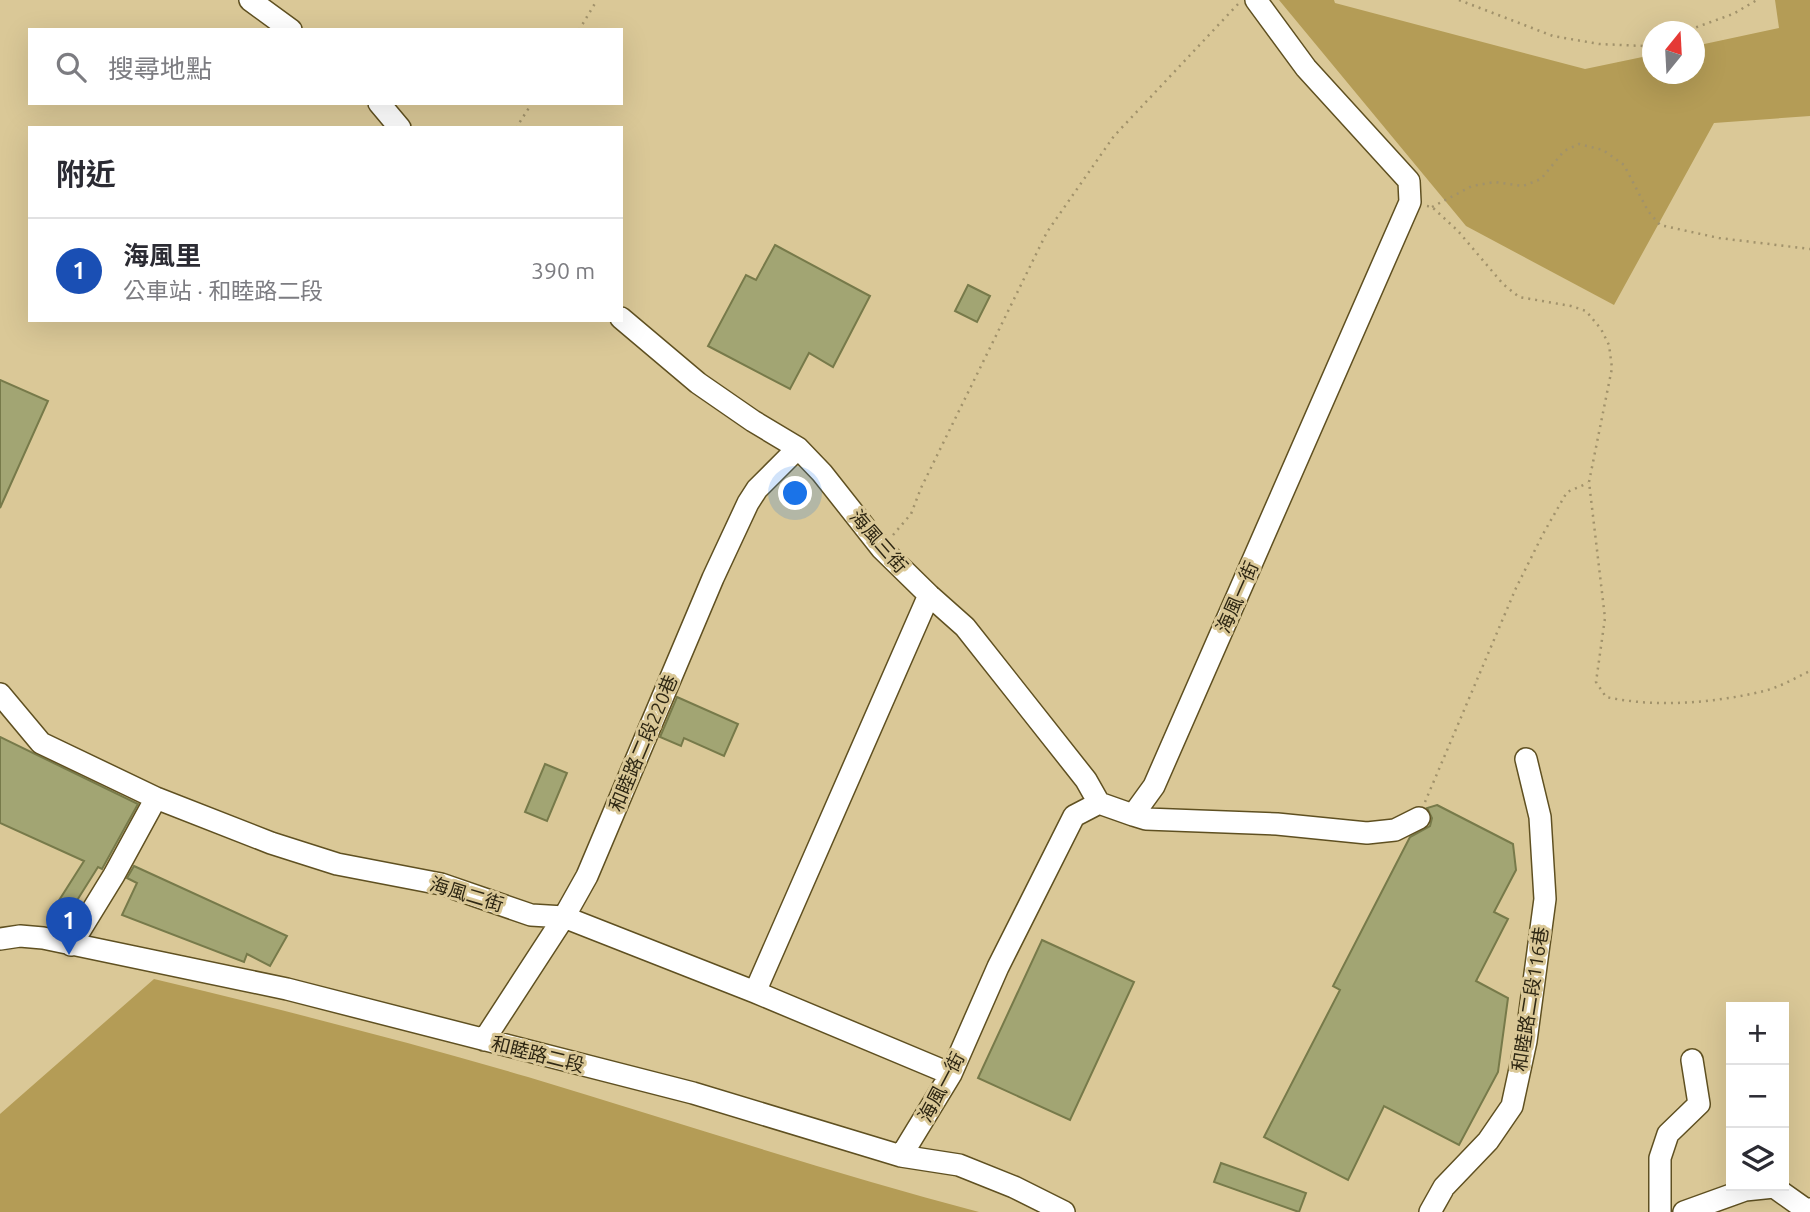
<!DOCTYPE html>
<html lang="zh-TW">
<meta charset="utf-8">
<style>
:root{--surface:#fff;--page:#f2f2f3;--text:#2b2b33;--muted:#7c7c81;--line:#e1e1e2;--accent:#db2777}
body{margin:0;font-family:Ubuntu,"Noto Sans TC",sans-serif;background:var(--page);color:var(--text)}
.controls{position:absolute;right:21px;bottom:21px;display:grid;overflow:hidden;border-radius:0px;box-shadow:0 7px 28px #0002}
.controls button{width:63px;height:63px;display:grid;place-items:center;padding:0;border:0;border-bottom:2px solid var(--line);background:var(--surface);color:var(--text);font:35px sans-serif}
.compass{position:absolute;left:1642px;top:21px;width:63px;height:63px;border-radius:50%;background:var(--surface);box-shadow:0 7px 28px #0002;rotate:18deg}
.you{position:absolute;left:796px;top:494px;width:24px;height:24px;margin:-18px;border:5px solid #fff;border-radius:50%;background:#1a73e8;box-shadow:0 0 0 10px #1a73e833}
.badge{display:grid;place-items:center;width:46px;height:46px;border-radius:50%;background:var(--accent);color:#fff;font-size:23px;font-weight:700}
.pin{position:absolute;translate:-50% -58px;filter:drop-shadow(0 2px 4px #0008)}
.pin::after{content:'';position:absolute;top:37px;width:24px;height:21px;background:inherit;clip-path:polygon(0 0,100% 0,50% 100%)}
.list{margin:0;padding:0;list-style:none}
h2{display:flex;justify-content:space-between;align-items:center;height:91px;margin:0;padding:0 28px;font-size:30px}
h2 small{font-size:23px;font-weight:400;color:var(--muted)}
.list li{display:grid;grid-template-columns:46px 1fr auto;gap:21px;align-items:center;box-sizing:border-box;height:105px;padding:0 28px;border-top:2px solid var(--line)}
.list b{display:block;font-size:26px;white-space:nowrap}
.list p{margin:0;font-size:23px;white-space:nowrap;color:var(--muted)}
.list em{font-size:23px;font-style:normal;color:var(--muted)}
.icon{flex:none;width:38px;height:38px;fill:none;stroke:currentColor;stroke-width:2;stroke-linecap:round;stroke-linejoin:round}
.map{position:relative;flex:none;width:1810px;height:1212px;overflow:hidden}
.search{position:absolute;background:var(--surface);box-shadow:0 7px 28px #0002;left:28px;top:28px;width:595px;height:77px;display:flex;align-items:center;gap:18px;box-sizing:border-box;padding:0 24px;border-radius:0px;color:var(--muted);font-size:26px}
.panel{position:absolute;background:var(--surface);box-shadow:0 7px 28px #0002;left:28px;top:126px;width:595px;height:196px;border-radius:0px}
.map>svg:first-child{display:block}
.green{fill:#b49c56}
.building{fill:#a2a573;stroke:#777a4a;stroke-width:2}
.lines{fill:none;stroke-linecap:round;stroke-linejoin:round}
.minor-casing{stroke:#5f5021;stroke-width:24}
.path{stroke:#a1926b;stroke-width:2.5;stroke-dasharray:2 5;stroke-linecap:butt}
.minor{stroke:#fff;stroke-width:21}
.labels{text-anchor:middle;stroke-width:6;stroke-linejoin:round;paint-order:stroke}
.street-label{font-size:19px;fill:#2e2713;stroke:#dac897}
</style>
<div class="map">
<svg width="1810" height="1212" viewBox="0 0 1810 1212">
<rect width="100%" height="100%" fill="#dac897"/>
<path class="green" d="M1279 0H1334L1335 3 1585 69 1652 55V74H1694L1695 46 1779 28 1775 0H1810V116L1714 123 1614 305 1466 226Z
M154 979C280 1009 405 1041 528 1077 678 1122 827 1172 979 1212H0V1114Z"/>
<path class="building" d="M775 245 870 296 833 367 809 353 790 389 708 346 746 275 756 280Z
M968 285 990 296 977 322 955 311Z
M0 380 48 401 0 508Z
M677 697 738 724 724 756 684 738 681 746 660 737Z
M0 737 138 804 102 869 98 867 71 910 58 902 84 861 0 823Z
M545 764 567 773 547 821 525 812Z
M1437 805 1513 844 1516 870 1494 912 1508 919 1476 981 1508 998 1498 1072 1459 1145 1384 1106 1348 1180 1264 1137 1340 990 1333 986 1410 837 1430 826 1432 818 1427 808Z
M134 866 287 936 270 966 247 954 244 962 122 915 137 883 127 878Z
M1042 940 1134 982 1070 1120 978 1078Z
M1221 1163 1306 1193 1299 1212 1214 1182Z"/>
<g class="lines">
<g class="minor-casing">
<path id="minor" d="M250 0 291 30
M379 103 400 128
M621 318 698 383 753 421 798 448 822 473 882 549 929 595 965 627 1086 780 1099 803
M0 694 41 743 156 798 271 843 337 864 441 884 531 915 564 917 755 992 951 1074
M1133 815 1146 819 1277 824 1367 833 1395 830 1419 818
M0 939 20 936 43 938 287 989 693 1093 901 1156 959 1165 1014 1187 1064 1212
M71 945 114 875 156 798
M755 992 929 595
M484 1040 564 917 587 876 713 578 748 503 757 489 798 448
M901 1156 951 1074 998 967 1074 816 1099 803 1133 815 1154 786 1410 202 1409 181 1306 68 1256 0
M1430 1212 1444 1187 1488 1141 1512 1106 1526 1041 1545 899 1540 817 1526 759
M1660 1212V1158L1668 1134 1699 1104 1692 1060
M1684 1212 1745 1190 1774 1187 1805 1209H1810"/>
</g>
<path class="path" d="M1459 0 1553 36 1599 44 1644 46 1652 43
M579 30 597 0
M1683 32 1733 14 1757 0
M516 128 532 103
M1427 206 1432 207 1458 231 1503 284 1519 297 1571 306 1586 311 1601 329 1609 345 1612 368 1589 482 1605 618 1596 682 1606 697C1657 708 1714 703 1764 691 1780 687 1795 678 1810 671
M1432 207 1472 186 1495 182 1523 186 1541 179 1564 151 1579 144 1603 150 1624 165 1648 211 1660 225 1719 238 1810 249
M893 535 911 514 921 488 1047 232 1114 136 1239 3
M1425 802 1516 588 1543 534 1567 492 1588 483"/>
<use href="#minor" class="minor"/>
</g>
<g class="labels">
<g class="street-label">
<text transform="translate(879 541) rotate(49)" y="7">海風三街</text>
<text transform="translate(1237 597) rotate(-66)" y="7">海風一街</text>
<text transform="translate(643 743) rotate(-67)" y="7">和睦路二段220巷</text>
<text transform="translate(467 894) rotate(17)" y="7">海風二街</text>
<text transform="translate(1530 999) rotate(-81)" y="7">和睦路二段116巷</text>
<text transform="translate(538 1054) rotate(14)" y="7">和睦路二段</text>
<text transform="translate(941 1087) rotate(-62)" y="7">海風一街</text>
</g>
</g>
</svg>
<div class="controls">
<button>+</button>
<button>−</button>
<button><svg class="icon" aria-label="layers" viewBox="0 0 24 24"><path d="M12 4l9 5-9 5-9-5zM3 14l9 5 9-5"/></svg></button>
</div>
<svg class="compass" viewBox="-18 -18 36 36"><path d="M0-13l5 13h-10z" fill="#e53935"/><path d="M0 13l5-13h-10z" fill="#7c7c81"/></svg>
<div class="you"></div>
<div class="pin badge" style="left:69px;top:955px;background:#1a4fb4">1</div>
<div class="search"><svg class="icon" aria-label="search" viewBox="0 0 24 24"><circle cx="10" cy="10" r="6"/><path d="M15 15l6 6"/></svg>搜尋地點</div>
<section class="panel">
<h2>附近<small></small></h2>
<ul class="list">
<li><span class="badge" style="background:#1a4fb4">1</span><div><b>海風里</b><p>公車站 · 和睦路二段</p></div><em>390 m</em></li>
</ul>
</section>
</div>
